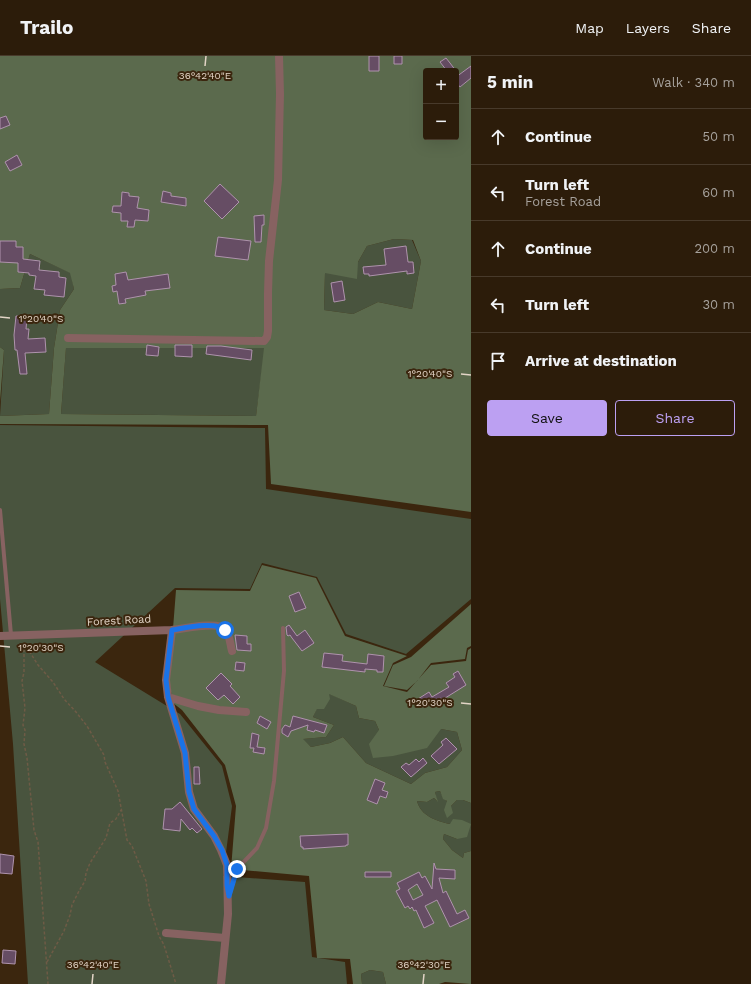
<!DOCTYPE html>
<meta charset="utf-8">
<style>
:root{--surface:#2c1c0a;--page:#342513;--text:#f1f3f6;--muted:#a6a19c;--line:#483a2b;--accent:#bca0f2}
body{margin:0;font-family:"Work Sans",sans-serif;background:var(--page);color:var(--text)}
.controls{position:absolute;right:12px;top:12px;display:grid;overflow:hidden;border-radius:4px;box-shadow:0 4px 16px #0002}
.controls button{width:36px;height:36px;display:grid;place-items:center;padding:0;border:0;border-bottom:1px solid var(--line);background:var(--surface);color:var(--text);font:20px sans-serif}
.stop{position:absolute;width:12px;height:12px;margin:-9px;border:3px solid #1a73e8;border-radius:50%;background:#fff}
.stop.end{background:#1a73e8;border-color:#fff;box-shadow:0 1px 4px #0008}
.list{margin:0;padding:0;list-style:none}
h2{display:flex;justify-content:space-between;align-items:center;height:52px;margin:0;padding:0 16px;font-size:17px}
h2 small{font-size:13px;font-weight:400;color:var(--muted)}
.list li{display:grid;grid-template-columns:26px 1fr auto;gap:12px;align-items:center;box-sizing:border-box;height:56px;padding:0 16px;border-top:1px solid var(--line)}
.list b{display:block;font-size:15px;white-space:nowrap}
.list p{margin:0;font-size:13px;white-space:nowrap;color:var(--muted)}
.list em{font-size:13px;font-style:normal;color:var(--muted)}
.actions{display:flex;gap:8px;padding:12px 16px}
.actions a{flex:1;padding:9px 0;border:1px solid var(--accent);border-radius:4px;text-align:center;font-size:14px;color:var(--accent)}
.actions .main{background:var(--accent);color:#111}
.icon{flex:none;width:22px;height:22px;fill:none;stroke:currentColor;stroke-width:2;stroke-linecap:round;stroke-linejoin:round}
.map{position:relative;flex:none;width:471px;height:928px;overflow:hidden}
header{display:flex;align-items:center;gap:24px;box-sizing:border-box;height:56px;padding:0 20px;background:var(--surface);border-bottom:1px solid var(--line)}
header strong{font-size:19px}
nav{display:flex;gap:22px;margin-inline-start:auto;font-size:14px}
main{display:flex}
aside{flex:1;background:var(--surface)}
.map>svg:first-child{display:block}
.green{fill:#49543e}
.forest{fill:#5b6a4d;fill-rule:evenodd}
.building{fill:#664d64;stroke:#af93ad;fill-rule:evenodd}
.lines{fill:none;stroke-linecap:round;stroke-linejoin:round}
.path{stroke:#6e5b46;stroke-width:1.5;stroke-dasharray:3 2;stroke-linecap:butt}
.service{stroke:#876261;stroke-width:4}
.minor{stroke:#876261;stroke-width:8}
.route{stroke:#1a73e8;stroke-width:5}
.ticks{fill:none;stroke:#e2d4c6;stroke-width:1.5}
.labels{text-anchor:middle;stroke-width:4;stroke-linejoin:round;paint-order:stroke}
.street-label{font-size:11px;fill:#e2d4c6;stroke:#3b260e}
.ticks-label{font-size:10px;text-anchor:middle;fill:#e2d4c6;stroke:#3b260e;stroke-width:4;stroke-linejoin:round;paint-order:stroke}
</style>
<header>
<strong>Trailo</strong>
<nav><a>Map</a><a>Layers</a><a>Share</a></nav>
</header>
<main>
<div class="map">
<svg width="471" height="928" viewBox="0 0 471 928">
<rect width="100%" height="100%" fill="#3b260e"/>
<path class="green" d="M394 183 412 184 421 205 412 253 378 246 353 258 324 254 325 217 358 206 367 190Z
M30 198 71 217 74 233 60 254 54 292 49 358 0 360 4 294 0 291V233L20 232Z
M66 291 265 292 256 360 61 358Z
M0 369 265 372 266 433 471 463V543L406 598 346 578 317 521 262 507 250 533 175 532 95 606 180 658 222 710 232 750 223 820 305 826 312 901 345 906 347 928H28L13 688 0 543Z
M328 637 356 650 359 662 375 665 379 674 441 673 457 676 462 694 447 711 425 717 411 728 366 707 343 681 330 687 311 691 302 683 326 681 334 669 313 661 317 652Z
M440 735C443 742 446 744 451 750L457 744H463L471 747V795L464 797 463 802 452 794 443 783 444 778 457 783 450 768C436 765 421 760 417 745L427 746 434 742 437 745 435 736Z
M370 914 383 916 386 928H362L361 918Z"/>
<path class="forest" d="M0 0H471V456L271 428 268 369 0 368V360L49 358 54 292 60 254 74 233 70 217 30 198 20 232 0 233ZM426 15H456V81H426ZM394 183 413 184 421 205 412 253 378 246 353 258 324 254 325 217 357 223 358 206 367 190ZM66 292H264L256 360 61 358Z
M0 291 4 294 0 346Z
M262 509 316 522 345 580 407 600 393 607 383 630 407 636 431 609 466 605 468 594 471 592V747L463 744H457L451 750 453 757 447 762 444 754 447 745 443 743 440 735 435 736 438 746 434 742 427 746 417 745C421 760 436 765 450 768L453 763 462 764 471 768 467 781 457 783 444 778 443 783 452 794 463 802 464 797 471 795V928L445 926 439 928H386L383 916 370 914 361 918 362 928H353L350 903 317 902 309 820 231 813 236 750 225 709 182 654 173 647 169 624 176 534 250 535ZM329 638 356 650 359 662 375 665 379 674 369 688 373 702 393 700 427 692 441 673 457 676 462 694 447 711 425 717 411 728 366 707 343 681 330 687 311 691 303 683 326 681 334 669 313 661 317 653H324L330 643Z
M471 548V590L467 592 465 603 431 607 417 625 407 634 384 630 393 609 411 601Z"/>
<path class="building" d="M369 0H379V15H369Z
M394 0H402V8H394Z
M446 2 450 7 456 15H447L440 6Z
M471 10V22L460 31 456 26V21Z
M6 60 10 69 0 73V62Z
M17 99 22 109 10 115 5 106Z
M220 128 239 146 222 163 204 145Z
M163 135 171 137V140L186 142V150L161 146Z
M122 136 129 137V140L139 141 137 152 149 154 148 165 135 164 134 171H127L128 165H121V157L112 156 113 150H121Z
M264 159V169H262L261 186H255L254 160Z
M218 181 251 185 248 204 215 200Z
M0 185H16V191H23V203L40 205 39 214 59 216V221L66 222 64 241 44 239 45 234 34 233 36 220 29 219V217L18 216V207L0 206Z
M406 190 408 206H413L414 217 407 218V215L369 220V218H364L363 211 386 209 384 193Z
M126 216 128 224 168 218 170 232 145 235 146 239 125 243 126 247 119 248 117 235 113 236 112 230 116 229 115 218Z
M342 225 345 244 334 246 331 227Z
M16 260 27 261 26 273H29L28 283 45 282 46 296 25 297 27 318H20L17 294H15L14 279Z
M147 289 159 291 158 300 146 299Z
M175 289H192V301L175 300Z
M207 290H221L252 294 251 304 206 298Z
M299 536 306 552 295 556 289 540Z
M289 569 297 580 305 574 314 587 302 595 292 582 290 579 288 580 287 579 286 571Z
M235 579 247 580V588H251V595L237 594Z
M324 597 343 599 342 605 367 608 368 598 384 600 383 616H377V614L365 613V616L322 611Z
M236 606 245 607 244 615 235 614Z
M458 615 466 629 442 644 441 642 427 650V649L423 651 418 643 429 636 432 641 449 631 446 627 455 621 453 618Z
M221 617 232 628 230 630 240 641 233 648 224 639 218 644 206 632Z
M260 660 271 666 267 673 257 667Z
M293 660 327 669 324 677 315 674 314 676 307 674 308 669 291 675 288 681 282 677V673L285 669 290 671Z
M252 677 259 679 257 691 265 692 264 698 253 696 254 692H250Z
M446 682 457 693 439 708 431 700 443 689 441 686Z
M423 702 427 707 411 721 401 711 406 707 409 709 416 703 419 706Z
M194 711H199L200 728H194Z
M375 723 385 727 382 734 388 736 386 742 380 740 377 748 367 744Z
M180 746 202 773 197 777 192 772 190 774 181 763 180 775 163 773 165 753H172Z
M348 778V789H346V790L303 793V791H301L300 780Z
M0 798 14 800 12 818 0 817Z
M434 807 436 813 455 814V823L439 822 443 837 446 835 457 858 465 854 469 862 450 871 437 844 425 850 434 867 424 872 416 854 414 855 412 851 410 853 408 850 405 852 396 835 400 833 397 827 419 816 422 822 425 820 432 833ZM417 828 423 839 413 844 408 834Z
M365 816H391V821H365Z
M3 894 16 895 15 908 2 907Z"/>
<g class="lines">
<path class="path" d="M24 587 38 609 53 626 64 643 76 656 87 670 104 699 105 706 118 735 127 784 132 790 146 825 149 848 159 880 164 889 176 928
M24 588V616L22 625 25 652 23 669 25 674 24 688 27 702 34 774 38 786 48 928
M47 906 64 875 70 859 72 849 79 835 85 825 86 817 90 807 106 782 110 767 116 763 121 754"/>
<path class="service" d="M0 454 11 579
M230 837 237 813 257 792 266 772 274 725 284 615 283 572"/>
<path class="minor" d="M68 282 264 285 267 281 268 275V237L269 205 278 124 280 38 279 0
M172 574C182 573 218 565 225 573 230 579 230 588 232 595
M0 580 172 574 166 624 168 641 185 697 189 736 194 753 214 780 221 794 227 809 228 858 221 928
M168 641 198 650 219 654 246 656
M166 877 225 882"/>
</g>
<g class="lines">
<path class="route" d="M225 574C216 565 185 572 172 574L166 624 168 641 185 697 189 736 194 753 214 780 222 794 227 809V829L229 840 237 813"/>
</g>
<path class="ticks" d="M205 10 206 0M0 261 10 262M461 318 471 319M0 590 10 591M461 647 471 648M92 928 93 918M423 928 424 918"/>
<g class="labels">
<g class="street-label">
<text transform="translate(119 564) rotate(-3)" y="4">Forest Road</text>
</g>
</g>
<g class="ticks-label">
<text x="205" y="23">36°42'40"E</text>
<text x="41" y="266">1°20'40"S</text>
<text x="430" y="321">1°20'40"S</text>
<text x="41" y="595">1°20'30"S</text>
<text x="430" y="650">1°20'30"S</text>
<text x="93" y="912">36°42'40"E</text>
<text x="424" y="912">36°42'30"E</text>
</g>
</svg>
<div class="controls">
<button>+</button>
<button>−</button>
</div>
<div class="stop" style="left:225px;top:574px"></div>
<div class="stop end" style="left:237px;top:813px"></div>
</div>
<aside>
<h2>5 min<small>Walk · 340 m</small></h2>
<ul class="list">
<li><svg class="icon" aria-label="ahead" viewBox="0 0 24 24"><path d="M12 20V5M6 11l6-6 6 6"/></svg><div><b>Continue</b></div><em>50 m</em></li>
<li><svg class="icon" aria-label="left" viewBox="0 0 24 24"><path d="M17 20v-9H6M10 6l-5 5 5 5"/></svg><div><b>Turn left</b><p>Forest Road</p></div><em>60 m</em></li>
<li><svg class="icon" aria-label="ahead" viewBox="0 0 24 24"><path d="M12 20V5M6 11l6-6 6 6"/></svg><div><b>Continue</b></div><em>200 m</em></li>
<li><svg class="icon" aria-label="left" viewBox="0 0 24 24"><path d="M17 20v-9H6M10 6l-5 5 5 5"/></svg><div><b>Turn left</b></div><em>30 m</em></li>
<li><svg class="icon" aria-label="arrive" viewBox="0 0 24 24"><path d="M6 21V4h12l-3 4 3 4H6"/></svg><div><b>Arrive at destination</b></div></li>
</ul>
<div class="actions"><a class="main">Save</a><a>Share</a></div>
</aside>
</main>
